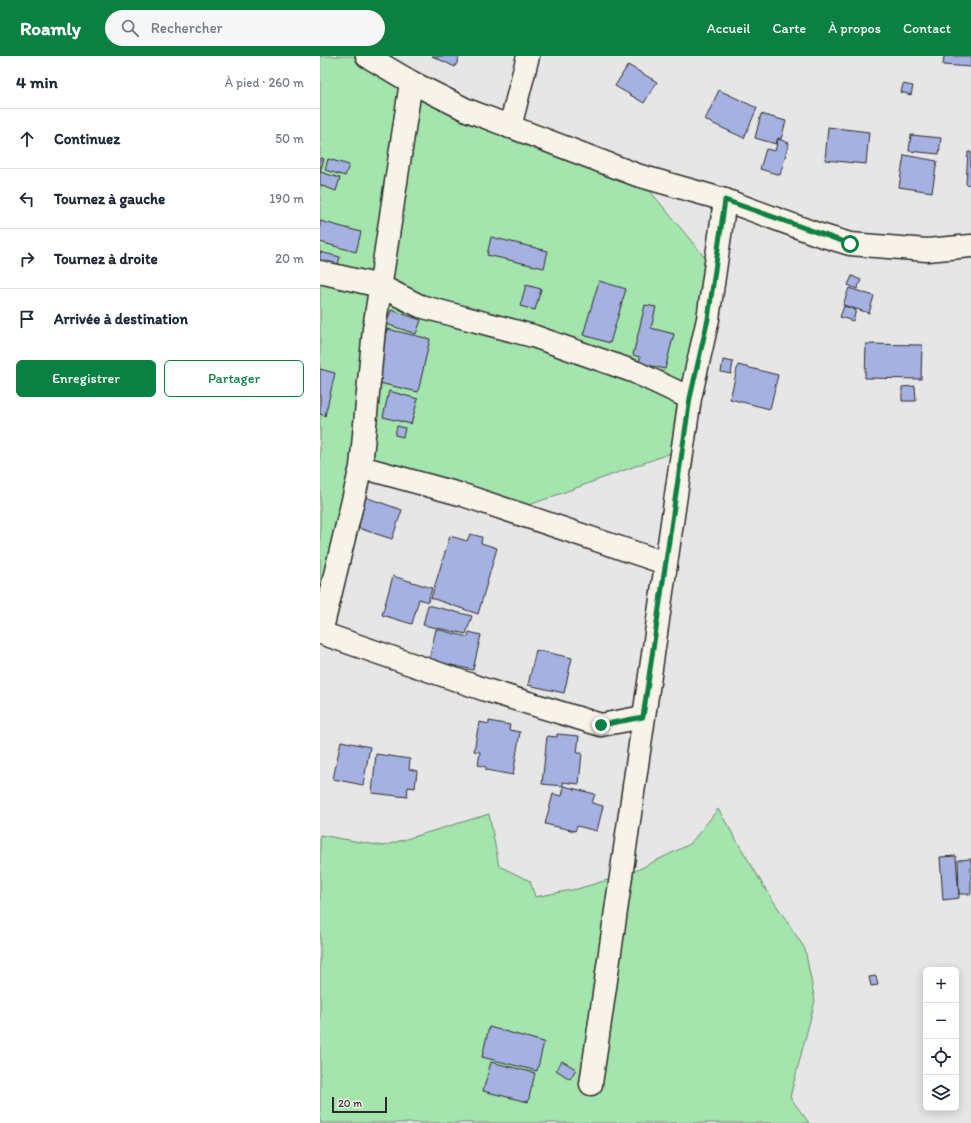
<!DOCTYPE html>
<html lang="fr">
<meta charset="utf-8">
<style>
:root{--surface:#fff;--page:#f6f6f7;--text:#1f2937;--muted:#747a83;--line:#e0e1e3;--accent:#0b8043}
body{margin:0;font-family:Itim,sans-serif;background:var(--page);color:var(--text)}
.controls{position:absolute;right:12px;bottom:12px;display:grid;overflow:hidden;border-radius:6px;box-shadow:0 2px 10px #0003}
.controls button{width:36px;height:36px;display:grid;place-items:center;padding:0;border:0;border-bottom:1px solid var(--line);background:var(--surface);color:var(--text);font:20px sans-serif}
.scale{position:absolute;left:12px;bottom:10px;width:55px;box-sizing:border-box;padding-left:4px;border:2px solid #2b2b2b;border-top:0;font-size:11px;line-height:14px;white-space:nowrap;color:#2b2b2b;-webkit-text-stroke:3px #f7f3e8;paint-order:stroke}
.stop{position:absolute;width:12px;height:12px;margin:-9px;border:3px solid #0b8043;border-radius:50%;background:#fff}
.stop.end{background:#0b8043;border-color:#fff;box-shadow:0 1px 4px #0008}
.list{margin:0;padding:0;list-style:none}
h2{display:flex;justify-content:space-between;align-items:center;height:52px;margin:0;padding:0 16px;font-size:17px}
h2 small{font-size:13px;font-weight:400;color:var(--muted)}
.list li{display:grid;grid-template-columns:26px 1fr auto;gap:12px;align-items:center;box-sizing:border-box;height:60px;padding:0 16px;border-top:1px solid var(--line)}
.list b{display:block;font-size:15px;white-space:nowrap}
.list em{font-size:13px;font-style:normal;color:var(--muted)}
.actions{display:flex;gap:8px;padding:12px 16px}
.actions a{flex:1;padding:9px 0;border:1px solid var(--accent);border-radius:6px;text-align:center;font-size:14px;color:var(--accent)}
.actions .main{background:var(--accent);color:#fff}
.icon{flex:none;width:22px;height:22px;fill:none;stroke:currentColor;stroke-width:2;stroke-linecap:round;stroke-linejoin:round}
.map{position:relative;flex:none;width:651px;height:1067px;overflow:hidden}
header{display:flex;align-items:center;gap:24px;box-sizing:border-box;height:56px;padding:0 20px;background:var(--accent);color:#fff}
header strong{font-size:19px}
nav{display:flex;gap:22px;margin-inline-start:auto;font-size:14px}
.search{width:280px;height:36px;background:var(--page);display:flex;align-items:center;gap:10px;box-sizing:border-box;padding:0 14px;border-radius:22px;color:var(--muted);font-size:15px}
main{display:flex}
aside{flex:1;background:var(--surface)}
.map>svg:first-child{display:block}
.green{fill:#a4e4ad;stroke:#68886c}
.building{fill:#a5b1e1;stroke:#2b2b2b}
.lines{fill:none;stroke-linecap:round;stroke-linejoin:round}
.minor-casing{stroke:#2b2b2b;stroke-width:25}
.secondary-casing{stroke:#2b2b2b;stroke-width:25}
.minor{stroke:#f7f3e8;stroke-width:22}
.secondary{stroke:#f7f3e8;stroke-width:22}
.route{stroke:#0b8043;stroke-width:5}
</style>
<header>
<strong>Roamly</strong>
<div class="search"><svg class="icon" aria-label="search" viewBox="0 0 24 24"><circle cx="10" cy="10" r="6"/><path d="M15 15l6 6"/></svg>Rechercher</div>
<nav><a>Accueil</a><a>Carte</a><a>À propos</a><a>Contact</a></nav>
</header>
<main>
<aside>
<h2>4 min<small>À pied · 260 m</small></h2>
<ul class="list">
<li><svg class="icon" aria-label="ahead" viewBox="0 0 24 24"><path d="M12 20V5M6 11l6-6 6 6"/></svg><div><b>Continuez</b></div><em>50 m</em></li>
<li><svg class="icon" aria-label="left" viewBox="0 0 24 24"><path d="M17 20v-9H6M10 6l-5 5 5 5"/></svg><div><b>Tournez à gauche</b></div><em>190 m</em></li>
<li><svg class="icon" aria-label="right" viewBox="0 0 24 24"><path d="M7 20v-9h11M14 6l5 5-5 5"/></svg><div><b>Tournez à droite</b></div><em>20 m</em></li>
<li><svg class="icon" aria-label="arrive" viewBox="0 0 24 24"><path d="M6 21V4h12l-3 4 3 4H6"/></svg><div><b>Arrivée à destination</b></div></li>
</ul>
<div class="actions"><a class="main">Enregistrer</a><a>Partager</a></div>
</aside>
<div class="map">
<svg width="651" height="1067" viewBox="0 0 651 1067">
<rect width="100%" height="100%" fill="#e7e6e7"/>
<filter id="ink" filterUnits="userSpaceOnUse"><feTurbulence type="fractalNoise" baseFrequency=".025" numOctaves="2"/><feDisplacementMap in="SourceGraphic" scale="8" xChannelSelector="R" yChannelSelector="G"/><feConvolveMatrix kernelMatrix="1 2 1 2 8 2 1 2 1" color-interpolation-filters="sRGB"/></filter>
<g filter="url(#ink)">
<path class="green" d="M0 0H47L317 119 386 203 362 393 204 451 43 412 0 543Z
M398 753 443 829 485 893 495 945 470 1041 489 1067H0V779L63 790 169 758 179 810 210 825 215 841 257 833 311 817 370 788Z"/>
<path class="building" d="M112 0H140L135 11Z
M624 0H651V11L623 9Z
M308 9 337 26 324 47 295 30Z
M583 28 593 30 591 39 581 36Z
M399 34 437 52 424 82 385 64Z
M441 58 466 65 461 83 458 82 456 88 435 82Z
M508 71 549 76 546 108 505 104Z
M591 79 621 82 619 98 589 95Z
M458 83 469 87 460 119 440 113 446 93 455 95Z
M648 96H651V129L646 128Z
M584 99 617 105 612 136 579 131Z
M0 102 4 103 0 116 20 122 16 135 0 129Z
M8 103 29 109 25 120 5 114Z
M0 165 41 176 36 196 0 186Z
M171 181 228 195 224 212 167 199Z
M0 196 20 201 17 212 0 208Z
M532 220 541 224 537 233 528 229Z
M279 225 306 233 290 287 263 279Z
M206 229 221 233 215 254 200 250Z
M529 232 554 240 549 257 523 249Z
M325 249 336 251 331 272 354 278 345 313 319 307 320 301 313 299Z
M524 250 536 254 533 265 520 261Z
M71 254 101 264 96 278 66 268Z
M67 273 110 283 98 336 55 326Z
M546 288 602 289 601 323 545 322Z
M403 304 413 306 411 318 401 316Z
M418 309 458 319 450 353 410 343Z
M0 313 15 317 5 360 0 358Z
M595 330 596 345H582V331Z
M69 335 98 343 91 368 63 361Z
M77 370 85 372 83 381 75 379Z
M45 441 82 454 72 483 35 471Z
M150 478 162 481 161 487 177 492 158 558 111 542 130 480 147 485Z
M73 520 112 532 108 546 99 543 92 568 62 559Z
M108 549 152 560 146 578 103 569Z
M116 573 148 581 149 576 161 579 153 614 109 604Z
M216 594 252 602 244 637 208 629Z
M169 665 190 669 189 674 200 676 193 719 166 714V711L158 709 160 696 154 695 159 666 169 668Z
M237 678 259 680 257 697H262L259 728 243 726V730L222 728 227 680 237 681Z
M21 685 50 691 43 729 13 723Z
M56 698 90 703 89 713 97 715 95 732 88 731 87 741 52 737Z
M244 730 275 738 272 747 283 750 277 775 257 770 255 775 225 768 233 738 242 740Z
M636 800 639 842 623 844 620 801Z
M651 803V838H639L638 804Z
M556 920 558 929 551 930 549 921Z
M169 971 224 986 217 1015 162 1001Z
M242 1005 256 1013 250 1023 236 1014Z
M171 1006 215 1017 208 1046 163 1035Z"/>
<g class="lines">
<g class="minor-casing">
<path id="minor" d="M91 26 54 273 41 411 1 577 166 634 281 669 323 661
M190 71 208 0
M0 216 60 230 100 250 213 280 315 316 370 342
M41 411 143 439 345 507
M271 1028 370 342 388 263 405 144"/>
</g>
<g class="secondary-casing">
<path id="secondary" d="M47 0 91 26 147 54 317 119 405 144 497 178 530 188 607 194 651 190"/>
</g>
<use href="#minor" class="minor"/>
<use href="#secondary" class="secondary"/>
</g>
</g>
<g class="lines" filter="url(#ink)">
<path class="route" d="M281 669 323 661 370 342 388 263 405 144 530 188"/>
</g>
</svg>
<div class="controls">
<button>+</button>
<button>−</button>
<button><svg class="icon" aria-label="locate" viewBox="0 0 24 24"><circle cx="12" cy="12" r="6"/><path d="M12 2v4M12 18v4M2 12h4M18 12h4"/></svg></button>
<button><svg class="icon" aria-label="layers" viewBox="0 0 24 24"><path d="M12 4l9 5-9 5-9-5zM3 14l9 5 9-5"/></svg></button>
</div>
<div class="scale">20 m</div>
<div class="stop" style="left:530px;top:188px"></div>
<div class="stop end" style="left:281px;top:669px"></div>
</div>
</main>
